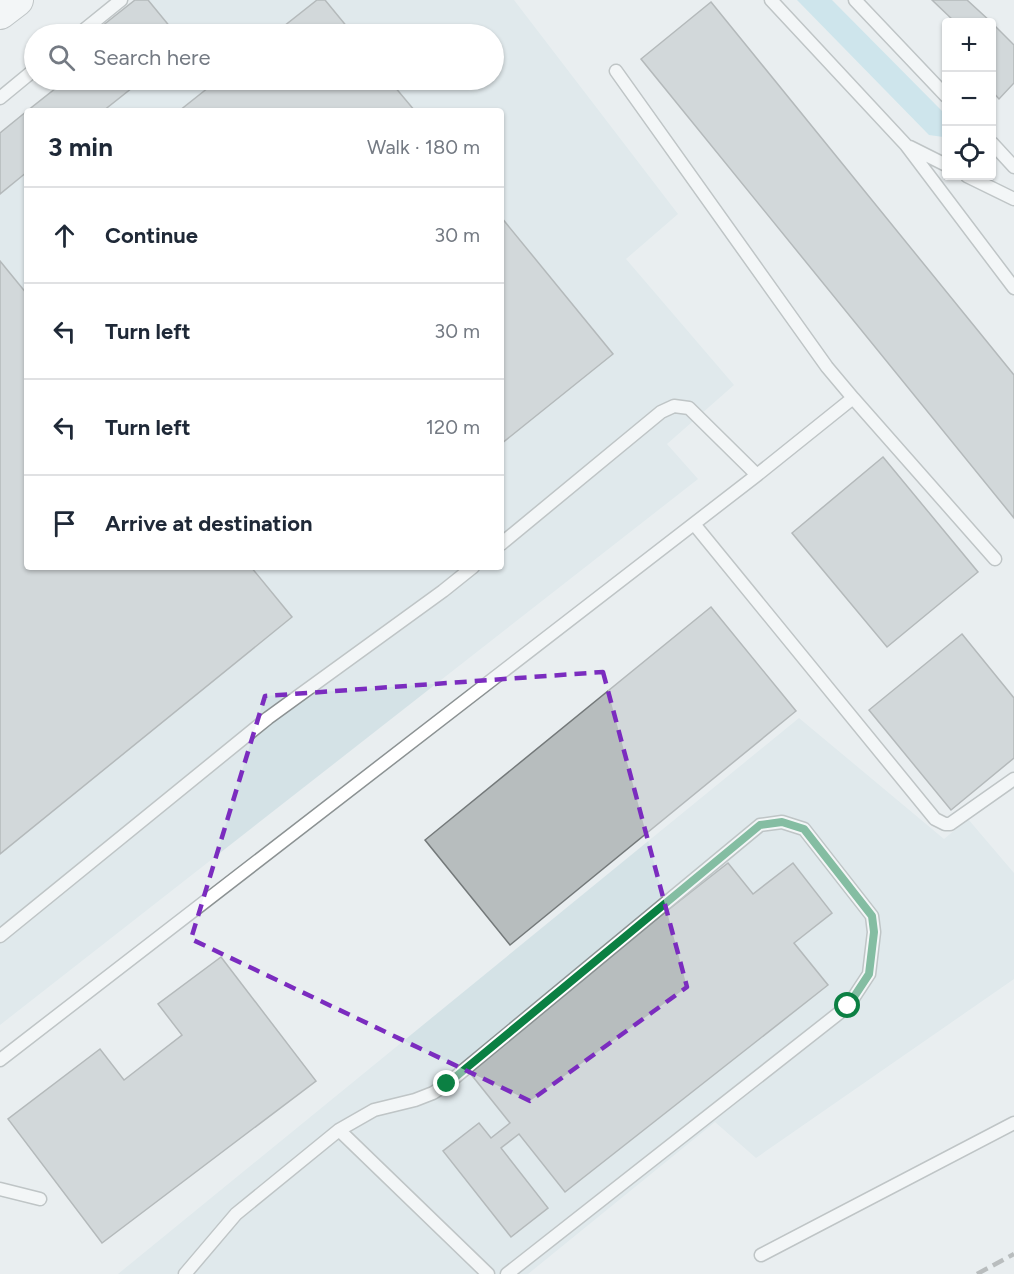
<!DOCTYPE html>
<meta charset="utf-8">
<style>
:root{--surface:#fff;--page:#f2f2f3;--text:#1f2937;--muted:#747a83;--line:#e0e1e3}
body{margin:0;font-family:Figtree,sans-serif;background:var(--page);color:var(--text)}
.controls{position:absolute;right:18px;top:18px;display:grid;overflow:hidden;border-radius:6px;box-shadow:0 2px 4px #0004}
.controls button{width:54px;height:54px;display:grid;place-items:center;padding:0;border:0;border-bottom:2px solid var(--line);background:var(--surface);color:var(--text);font:30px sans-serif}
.stop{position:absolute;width:18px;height:18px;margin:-14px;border:4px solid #0b8043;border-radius:50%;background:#fff}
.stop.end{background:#0b8043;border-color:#fff;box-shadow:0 2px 6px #0008}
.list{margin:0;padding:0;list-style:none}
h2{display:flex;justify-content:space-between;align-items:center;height:78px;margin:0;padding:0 24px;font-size:26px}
h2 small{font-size:20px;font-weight:400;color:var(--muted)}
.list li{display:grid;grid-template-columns:39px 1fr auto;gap:18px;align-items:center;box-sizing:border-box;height:96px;padding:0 24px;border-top:2px solid var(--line)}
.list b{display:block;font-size:22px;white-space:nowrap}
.list em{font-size:20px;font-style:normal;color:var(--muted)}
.icon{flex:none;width:33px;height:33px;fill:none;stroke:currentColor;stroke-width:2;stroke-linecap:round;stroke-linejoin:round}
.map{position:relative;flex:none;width:1014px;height:1274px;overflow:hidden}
.search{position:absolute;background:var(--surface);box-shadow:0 2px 4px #0004;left:24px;top:24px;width:480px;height:66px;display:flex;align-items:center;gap:15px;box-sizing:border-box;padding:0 21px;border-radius:33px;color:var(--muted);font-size:22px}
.panel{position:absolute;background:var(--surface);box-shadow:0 2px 4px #0004;left:24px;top:108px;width:480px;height:462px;border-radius:6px}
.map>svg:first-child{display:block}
.built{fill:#d4e2e6}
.green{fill:#addae6}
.building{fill:#b7bdbe;stroke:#74797a;stroke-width:1.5}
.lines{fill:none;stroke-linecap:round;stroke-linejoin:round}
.lane-casing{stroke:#8c9293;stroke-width:15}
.secondary-casing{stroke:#8c9293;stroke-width:34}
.lane{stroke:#fff;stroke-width:12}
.secondary{stroke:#fff;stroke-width:32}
.rail{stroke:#7e8282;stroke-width:4.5;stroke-dasharray:12 6;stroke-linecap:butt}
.route{stroke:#0b8043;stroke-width:8}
.marked{fill:none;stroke:#7b2cbf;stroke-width:4.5;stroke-dasharray:12 8;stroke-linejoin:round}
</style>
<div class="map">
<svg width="1014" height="1274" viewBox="0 0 1014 1274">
<rect width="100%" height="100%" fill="#e9eef0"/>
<path class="built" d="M148 0H514L678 214 626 259 734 385 667 444 698 479 0 1025V194L27 172V567H501V111H103L142 80H494V34H176Z
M799 718 944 839 968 819 1014 873V979L756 1158 715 1122 528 1274H118Z"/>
<path class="green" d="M797 0H832L944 113 946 116V135L943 137 929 135Z"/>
<path class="building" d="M135 0H148L176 34H92Z
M317 0H325L353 34H274Z
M932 0H967L991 22H955Z
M711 2 1014 375V518L641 59Z
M992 23 1014 45V83L999 99 992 91Z
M58 80H142L103 111H27L61 84Z
M218 80H389L415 111H179Z
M27 111V172L0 194V133Z
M501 217 613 354 501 444Z
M0 261 27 294V567H251L292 617 0 854Z
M883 457 978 572 887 647 792 533Z
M711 607 796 711 510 945 425 840Z
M962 634 1014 698V758L951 810 869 710Z
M728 863 753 894 793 863 832 913 794 943 828 985 565 1192 519 1134 501 1148 548 1208 511 1237 443 1151 479 1123 491 1138 510 1123 466 1068Z
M221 957 316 1081 102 1243 8 1119 100 1049 124 1080 182 1035 158 1004Z"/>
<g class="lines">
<g class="lane-casing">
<path id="lane" d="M771 0 906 145 1014 288
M855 0 946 96
M79 34 121 0
M616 71 827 367 853 398
M0 98 34 70
M992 143 1014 167
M910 147 946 165
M967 176 1014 199
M694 524 935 819 945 824H950L1014 779
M501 544 661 412 674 406 689 408 757 475
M0 936 268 718 443 591 473 567
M0 1060 757 475 853 398 995 559
M339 1130 488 1274
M0 1189 40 1199
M761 1255 1014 1123
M185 1274 236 1214 339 1130 374 1110 415 1100 433 1093 447 1084 760 825 782 822 804 829 872 916 874 932 869 974 848 1006 507 1274"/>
</g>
<g class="secondary-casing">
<path id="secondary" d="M0 13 17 0"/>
</g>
<use href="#lane" class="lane"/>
<use href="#secondary" class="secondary"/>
<path class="rail" d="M977 1274 1014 1254"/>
</g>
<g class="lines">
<path class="route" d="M447 1084 760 825 782 822 804 829 872 916 874 932 869 974 848 1006"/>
</g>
<path d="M0 0H1014V1274H0ZM603 672 687 987 530 1101 191 939 265 696Z" fill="#e9eef0" fill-opacity=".55" fill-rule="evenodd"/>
<path class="marked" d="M603 672 687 987 530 1101 191 939 265 696Z"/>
</svg>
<div class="controls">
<button>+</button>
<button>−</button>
<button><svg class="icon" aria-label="locate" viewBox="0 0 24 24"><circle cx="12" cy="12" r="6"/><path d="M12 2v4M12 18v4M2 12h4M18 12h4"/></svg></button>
</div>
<div class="stop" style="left:848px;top:1006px"></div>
<div class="stop end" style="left:447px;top:1084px"></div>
<div class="search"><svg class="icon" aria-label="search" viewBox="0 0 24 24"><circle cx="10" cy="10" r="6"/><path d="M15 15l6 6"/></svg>Search here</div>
<section class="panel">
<h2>3 min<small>Walk · 180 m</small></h2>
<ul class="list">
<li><svg class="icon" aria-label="ahead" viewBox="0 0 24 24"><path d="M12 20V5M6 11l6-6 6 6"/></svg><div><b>Continue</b></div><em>30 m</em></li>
<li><svg class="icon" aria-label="left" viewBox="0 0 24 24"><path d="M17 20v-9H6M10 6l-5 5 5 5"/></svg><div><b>Turn left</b></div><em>30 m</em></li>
<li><svg class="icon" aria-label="left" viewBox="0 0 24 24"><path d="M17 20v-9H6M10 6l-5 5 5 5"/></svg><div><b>Turn left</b></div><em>120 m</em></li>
<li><svg class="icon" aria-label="arrive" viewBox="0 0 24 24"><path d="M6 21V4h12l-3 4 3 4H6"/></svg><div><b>Arrive at destination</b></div></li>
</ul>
</section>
</div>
